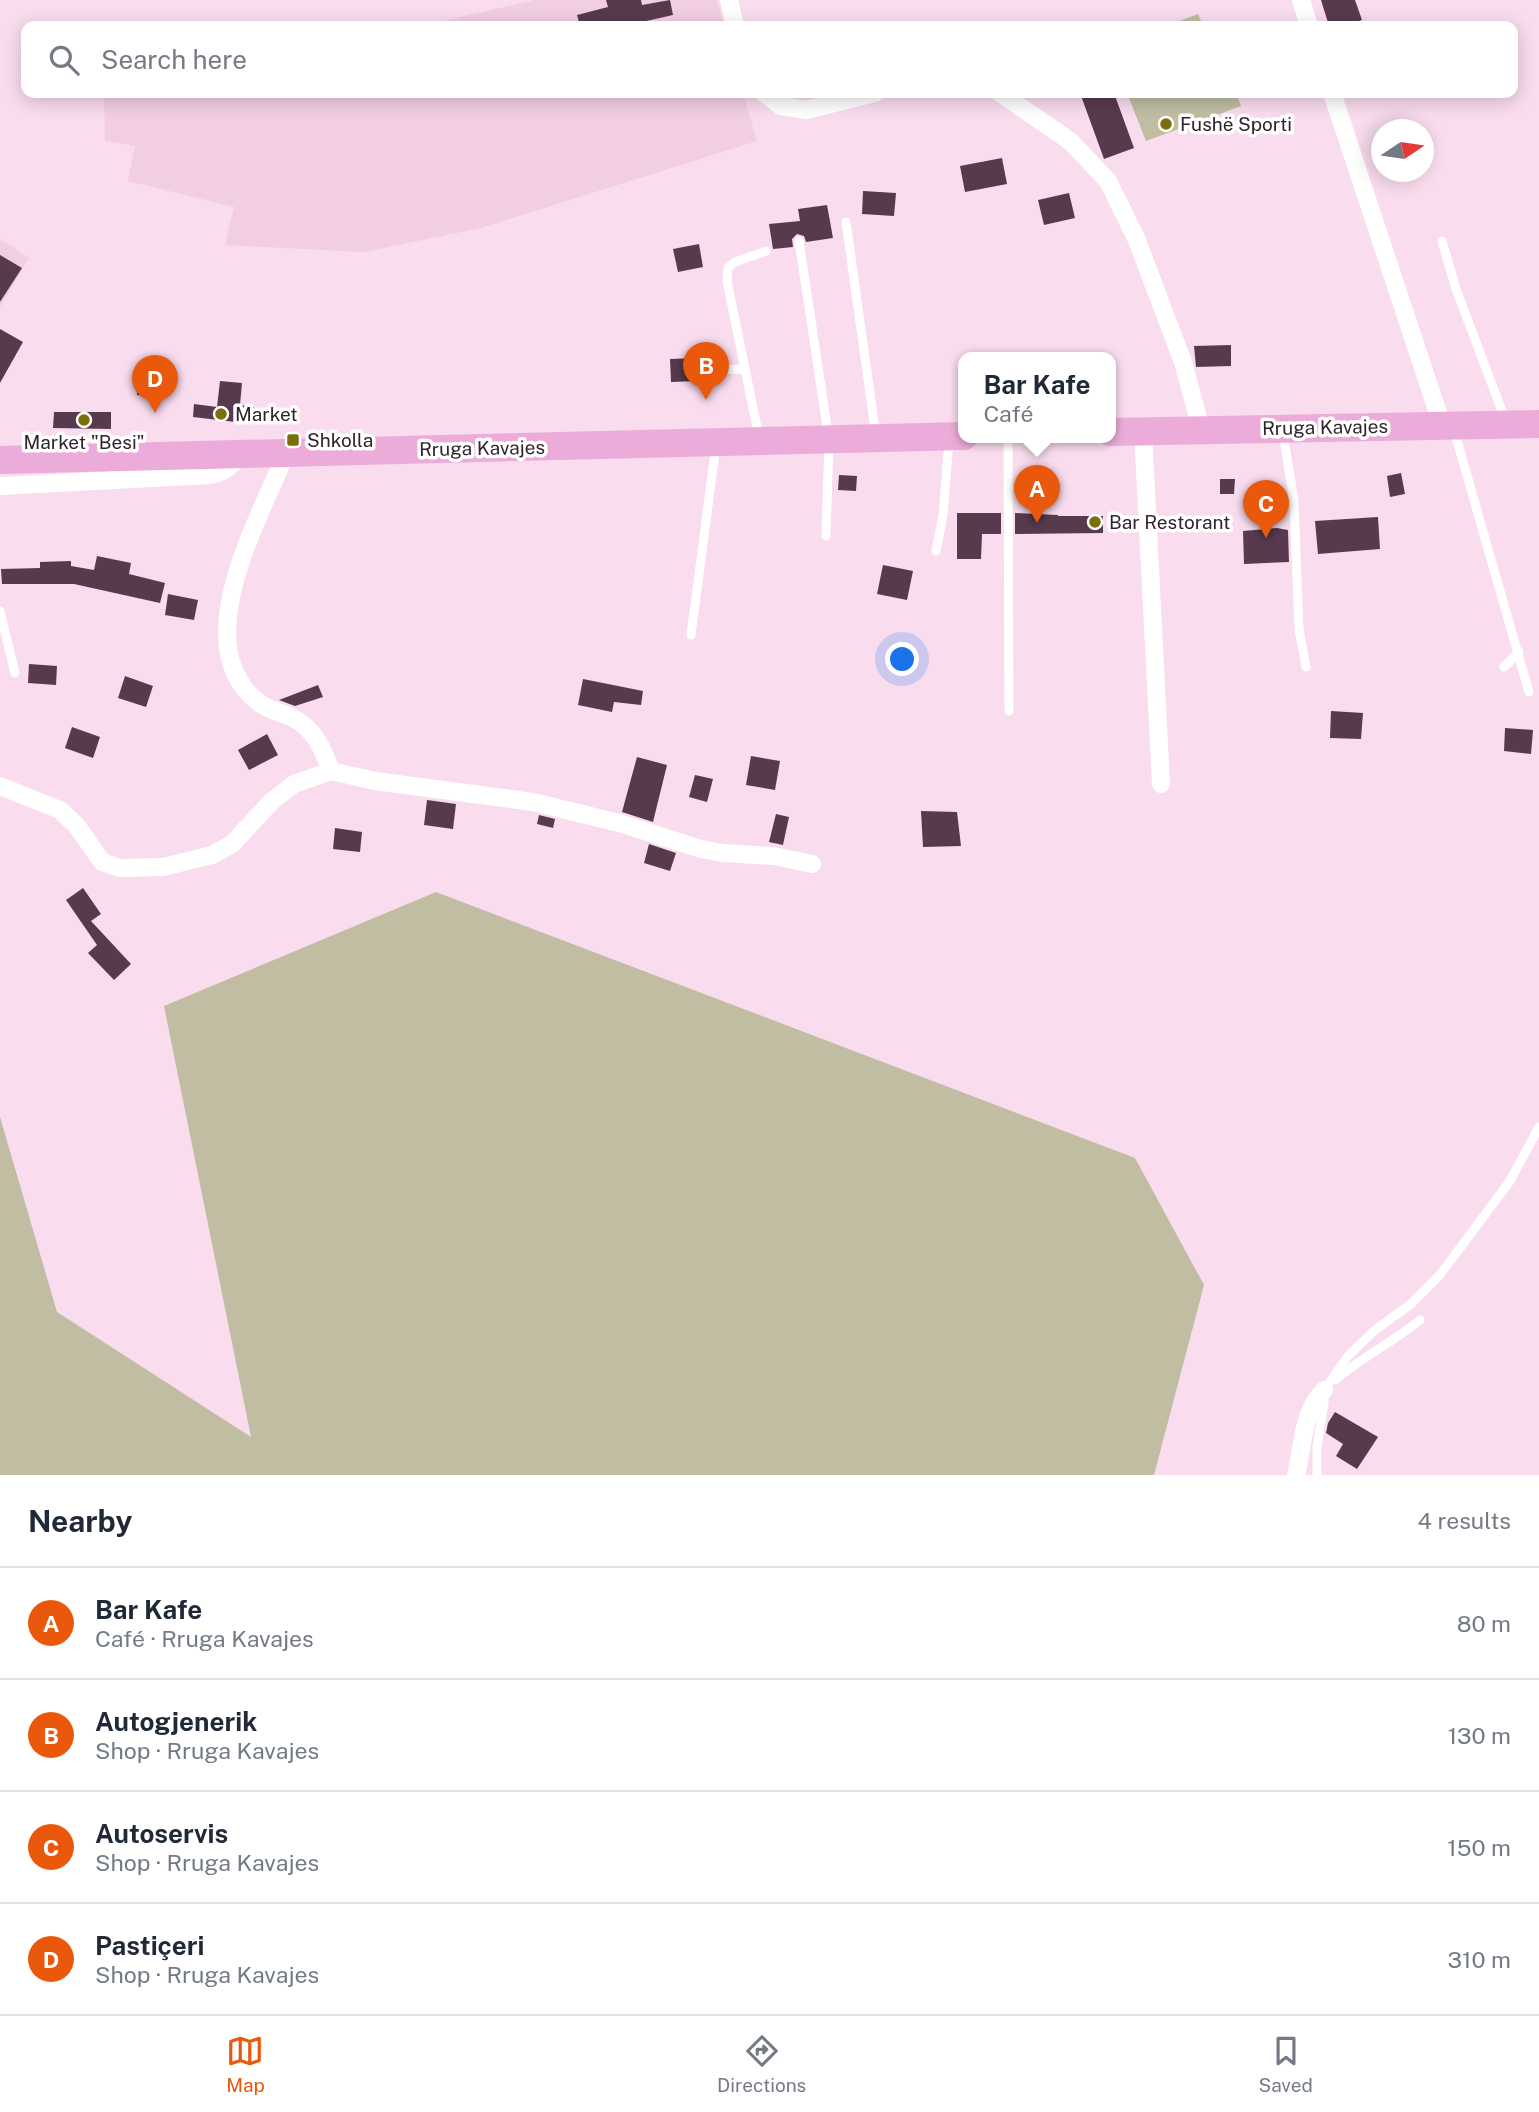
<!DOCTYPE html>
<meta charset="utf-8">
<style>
:root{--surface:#fff;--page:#f2f2f3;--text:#1f2937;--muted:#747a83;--line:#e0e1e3;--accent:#ea580c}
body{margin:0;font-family:"Public Sans",sans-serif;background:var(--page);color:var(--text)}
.compass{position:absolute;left:1371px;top:119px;width:63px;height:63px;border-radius:50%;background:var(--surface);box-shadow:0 4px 18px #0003;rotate:77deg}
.you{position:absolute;left:903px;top:660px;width:24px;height:24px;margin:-18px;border:5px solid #fff;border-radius:50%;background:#1a73e8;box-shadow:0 0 0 10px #1a73e833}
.badge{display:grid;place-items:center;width:46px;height:46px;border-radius:50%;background:var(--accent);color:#fff;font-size:23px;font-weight:700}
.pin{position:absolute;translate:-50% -58px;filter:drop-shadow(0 2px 4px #0008)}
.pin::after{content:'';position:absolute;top:37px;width:24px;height:21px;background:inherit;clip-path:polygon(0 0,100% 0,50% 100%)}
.popup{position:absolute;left:958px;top:352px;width:158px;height:91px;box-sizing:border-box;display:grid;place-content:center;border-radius:14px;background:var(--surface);filter:drop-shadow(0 2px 5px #0005);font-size:23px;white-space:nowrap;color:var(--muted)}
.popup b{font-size:26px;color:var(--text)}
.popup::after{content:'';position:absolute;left:50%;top:100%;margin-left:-14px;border:14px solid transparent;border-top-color:var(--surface)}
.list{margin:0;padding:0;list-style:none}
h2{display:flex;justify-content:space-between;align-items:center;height:91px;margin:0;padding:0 28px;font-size:30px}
h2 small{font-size:23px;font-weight:400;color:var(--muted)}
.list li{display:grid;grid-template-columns:46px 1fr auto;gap:21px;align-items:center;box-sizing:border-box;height:112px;padding:0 28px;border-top:2px solid var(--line)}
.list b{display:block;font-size:26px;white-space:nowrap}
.list p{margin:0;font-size:23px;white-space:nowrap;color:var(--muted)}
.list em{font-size:23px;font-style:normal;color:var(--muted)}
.icon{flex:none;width:38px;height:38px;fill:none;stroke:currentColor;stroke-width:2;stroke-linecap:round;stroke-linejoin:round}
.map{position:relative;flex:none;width:1539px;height:1475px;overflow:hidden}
.search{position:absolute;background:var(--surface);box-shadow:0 4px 18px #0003;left:21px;right:21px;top:21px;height:77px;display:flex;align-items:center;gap:18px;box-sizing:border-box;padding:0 24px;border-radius:14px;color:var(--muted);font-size:26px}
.sheet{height:539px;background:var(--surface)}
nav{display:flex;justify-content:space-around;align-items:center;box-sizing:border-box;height:98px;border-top:2px solid var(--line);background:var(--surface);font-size:19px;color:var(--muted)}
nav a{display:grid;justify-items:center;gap:4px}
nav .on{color:var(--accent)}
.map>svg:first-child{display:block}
.built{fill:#f2cee5}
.green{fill:#c0bda3}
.building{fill:#573a4e}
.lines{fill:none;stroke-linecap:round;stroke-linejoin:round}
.service{stroke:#fff;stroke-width:9}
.minor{stroke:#fff;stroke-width:18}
.primary{stroke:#ecacd9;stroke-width:28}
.poi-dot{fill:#7a6f0d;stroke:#fff;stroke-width:2.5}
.labels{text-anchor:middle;stroke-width:7;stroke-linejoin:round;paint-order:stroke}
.poi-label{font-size:19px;fill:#2f242b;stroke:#fff;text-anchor:start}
.street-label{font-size:19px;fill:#2f242b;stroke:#fff}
</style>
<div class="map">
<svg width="1539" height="1475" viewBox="0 0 1539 1475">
<rect width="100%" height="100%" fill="#f9dcee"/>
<path class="built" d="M534 0H717L724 26H422Z
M104 93H743L757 141 481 228 363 252 225 245 234 207 128 181 135 146 105 141Z
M0 239 29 258 0 307Z"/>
<path class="green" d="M1198 14 1203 26H1166Z
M1127 93H1236L1241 106 1146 141Z
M436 892 1135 1158 1204 1285 1154 1475H0V1117L57 1312 251 1437 164 1006Z"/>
<path class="building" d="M606 0H641L642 5 670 0 673 15 624 26H580L577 15 608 7Z
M1321 0H1355L1362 20 1344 26H1329Z
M1080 93H1114L1134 148 1104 159Z
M1002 158 1007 184 965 192 960 166Z
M863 191 896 193 894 216 862 214Z
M1069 193 1075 218 1044 225 1038 200Z
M827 205 833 238 806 242 804 236 797 234 792 239 793 247 773 249 769 224 800 221 798 209Z
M699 244 703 267 678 272 673 249Z
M0 255 22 268 0 302Z
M0 329 23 342 0 383Z
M1231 345V366L1196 367 1194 346Z
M696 358 698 381 671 382 670 359Z
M138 379 154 380 153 397 137 395Z
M220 381 242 383 240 405 254 407 252 424 193 417 194 404 217 407Z
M54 412H111V429L53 428Z
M1401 473 1405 494 1390 497 1387 476Z
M839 475 857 476 856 491 838 490Z
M1220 479H1235L1234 494H1220Z
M957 513H1001V534H982L981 559H957Z
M1015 513 1058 515V516H1103V533L1015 534Z
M1378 517 1380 549 1318 554 1315 521Z
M1277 528 1288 530 1289 562 1244 564 1243 531Z
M97 556 131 563 129 574 165 583 160 603 74 584H2L1 569 40 568V562L71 561V566L94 570Z
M883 565 913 571 907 600 877 594Z
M168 594 198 600 194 620 165 615Z
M29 664 57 666 56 685 28 683Z
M125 676 153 686 146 707 118 698Z
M583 679 643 691 641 705 614 702 612 712 578 705Z
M318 685 323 697 295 706 279 700Z
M1331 711 1363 713 1361 739 1330 738Z
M72 727 100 737 93 758 65 748Z
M1505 728 1533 730 1531 754 1504 751Z
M267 734 278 755 249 770 238 750Z
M751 756 780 761 775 790 746 785Z
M637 757 667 765 653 822 622 812Z
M695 775 713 779 707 802 689 797Z
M427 800 456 804 453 829 424 825Z
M921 811 957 812 961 846 923 847Z
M776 814 789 817 783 845 769 842Z
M539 815 555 819 553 828 537 824Z
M335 828 362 832 360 852 333 849Z
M649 844 676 853 670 871 644 863Z
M83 888 101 914 91 921 131 964 114 980 88 953 97 945 66 900Z
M1335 1412 1378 1437 1357 1469 1336 1456 1343 1444 1326 1433 1328 1423Z"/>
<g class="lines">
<path class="service" d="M846 222 876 436
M799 241 829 440 826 536
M1442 241 1456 289 1505 419
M707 370 744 369
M1454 430 1529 692
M1283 433 1294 501 1299 629 1306 667
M759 437 727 281 728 268 735 262 766 251
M1008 437 1009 711
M936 551 943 515 949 441
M0 611 15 673
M691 635 716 445
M1504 667 1519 652
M1335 1380C1362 1357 1393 1342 1420 1320
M1317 1475V1447L1324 1403V1390L1348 1356 1375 1330 1411 1304 1439 1276 1510 1181 1539 1127"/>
<path class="minor" d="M729 0 735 26
M1301 0 1309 26
M764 93 781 106 806 110 875 93
M1000 93 1070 141 1108 181 1136 238 1183 362 1201 429
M1332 93 1442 425
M1143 431 1161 784
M286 453C260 518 186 644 257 701 268 711 283 712 295 719 316 731 323 750 331 771
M0 486 210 475C225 472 232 466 242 453
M0 786 60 810 77 826 102 862 120 868 163 867 212 855 232 844 272 801 294 784 331 771 375 781 533 802 619 823 701 849 723 853 774 856 812 864
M1296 1475C1303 1447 1302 1412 1324 1390"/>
<path class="primary" d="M1110 432 1539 424
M0 460 964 436"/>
</g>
<g class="poi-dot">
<circle cx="1166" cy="124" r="7"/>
<circle cx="221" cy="414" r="7"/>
<circle cx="84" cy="420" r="7"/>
<rect x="286" y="433" width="14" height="14" rx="3.5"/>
<circle cx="1095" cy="522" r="7"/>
</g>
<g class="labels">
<g class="poi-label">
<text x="1180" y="131">Fushë Sporti</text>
<text x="235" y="421">Market</text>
<text x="307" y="447">Shkolla</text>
<text x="84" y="449" text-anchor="middle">Market "Besi"</text>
<text x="1109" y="529">Bar Restorant</text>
</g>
<g class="street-label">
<text transform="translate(1325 427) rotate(-1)" y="7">Rruga Kavajes</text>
<text transform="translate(482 448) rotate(-1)" y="7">Rruga Kavajes</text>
</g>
</g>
</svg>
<svg class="compass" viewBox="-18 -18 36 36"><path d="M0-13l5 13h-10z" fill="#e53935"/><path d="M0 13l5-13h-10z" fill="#747a83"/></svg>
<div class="you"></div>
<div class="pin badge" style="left:1037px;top:523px">A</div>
<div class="popup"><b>Bar Kafe</b>Café</div>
<div class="pin badge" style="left:706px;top:400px">B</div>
<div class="pin badge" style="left:1266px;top:538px">C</div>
<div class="pin badge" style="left:155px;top:413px">D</div>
<div class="search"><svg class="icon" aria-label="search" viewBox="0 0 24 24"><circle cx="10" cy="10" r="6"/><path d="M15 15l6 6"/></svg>Search here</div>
</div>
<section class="sheet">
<h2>Nearby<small>4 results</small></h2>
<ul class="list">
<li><span class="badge">A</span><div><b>Bar Kafe</b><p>Café · Rruga Kavajes</p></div><em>80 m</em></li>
<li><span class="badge">B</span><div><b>Autogjenerik</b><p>Shop · Rruga Kavajes</p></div><em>130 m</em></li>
<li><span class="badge">C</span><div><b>Autoservis</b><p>Shop · Rruga Kavajes</p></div><em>150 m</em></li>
<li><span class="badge">D</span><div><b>Pastiçeri</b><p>Shop · Rruga Kavajes</p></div><em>310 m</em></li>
</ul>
</section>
<nav>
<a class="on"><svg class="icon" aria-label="map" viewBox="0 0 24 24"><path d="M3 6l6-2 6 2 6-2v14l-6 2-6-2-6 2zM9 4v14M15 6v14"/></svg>Map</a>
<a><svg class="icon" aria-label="directions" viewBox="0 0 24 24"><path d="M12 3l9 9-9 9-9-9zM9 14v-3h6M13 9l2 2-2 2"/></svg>Directions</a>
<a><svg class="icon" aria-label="saved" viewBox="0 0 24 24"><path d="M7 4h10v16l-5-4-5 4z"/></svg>Saved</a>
</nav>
